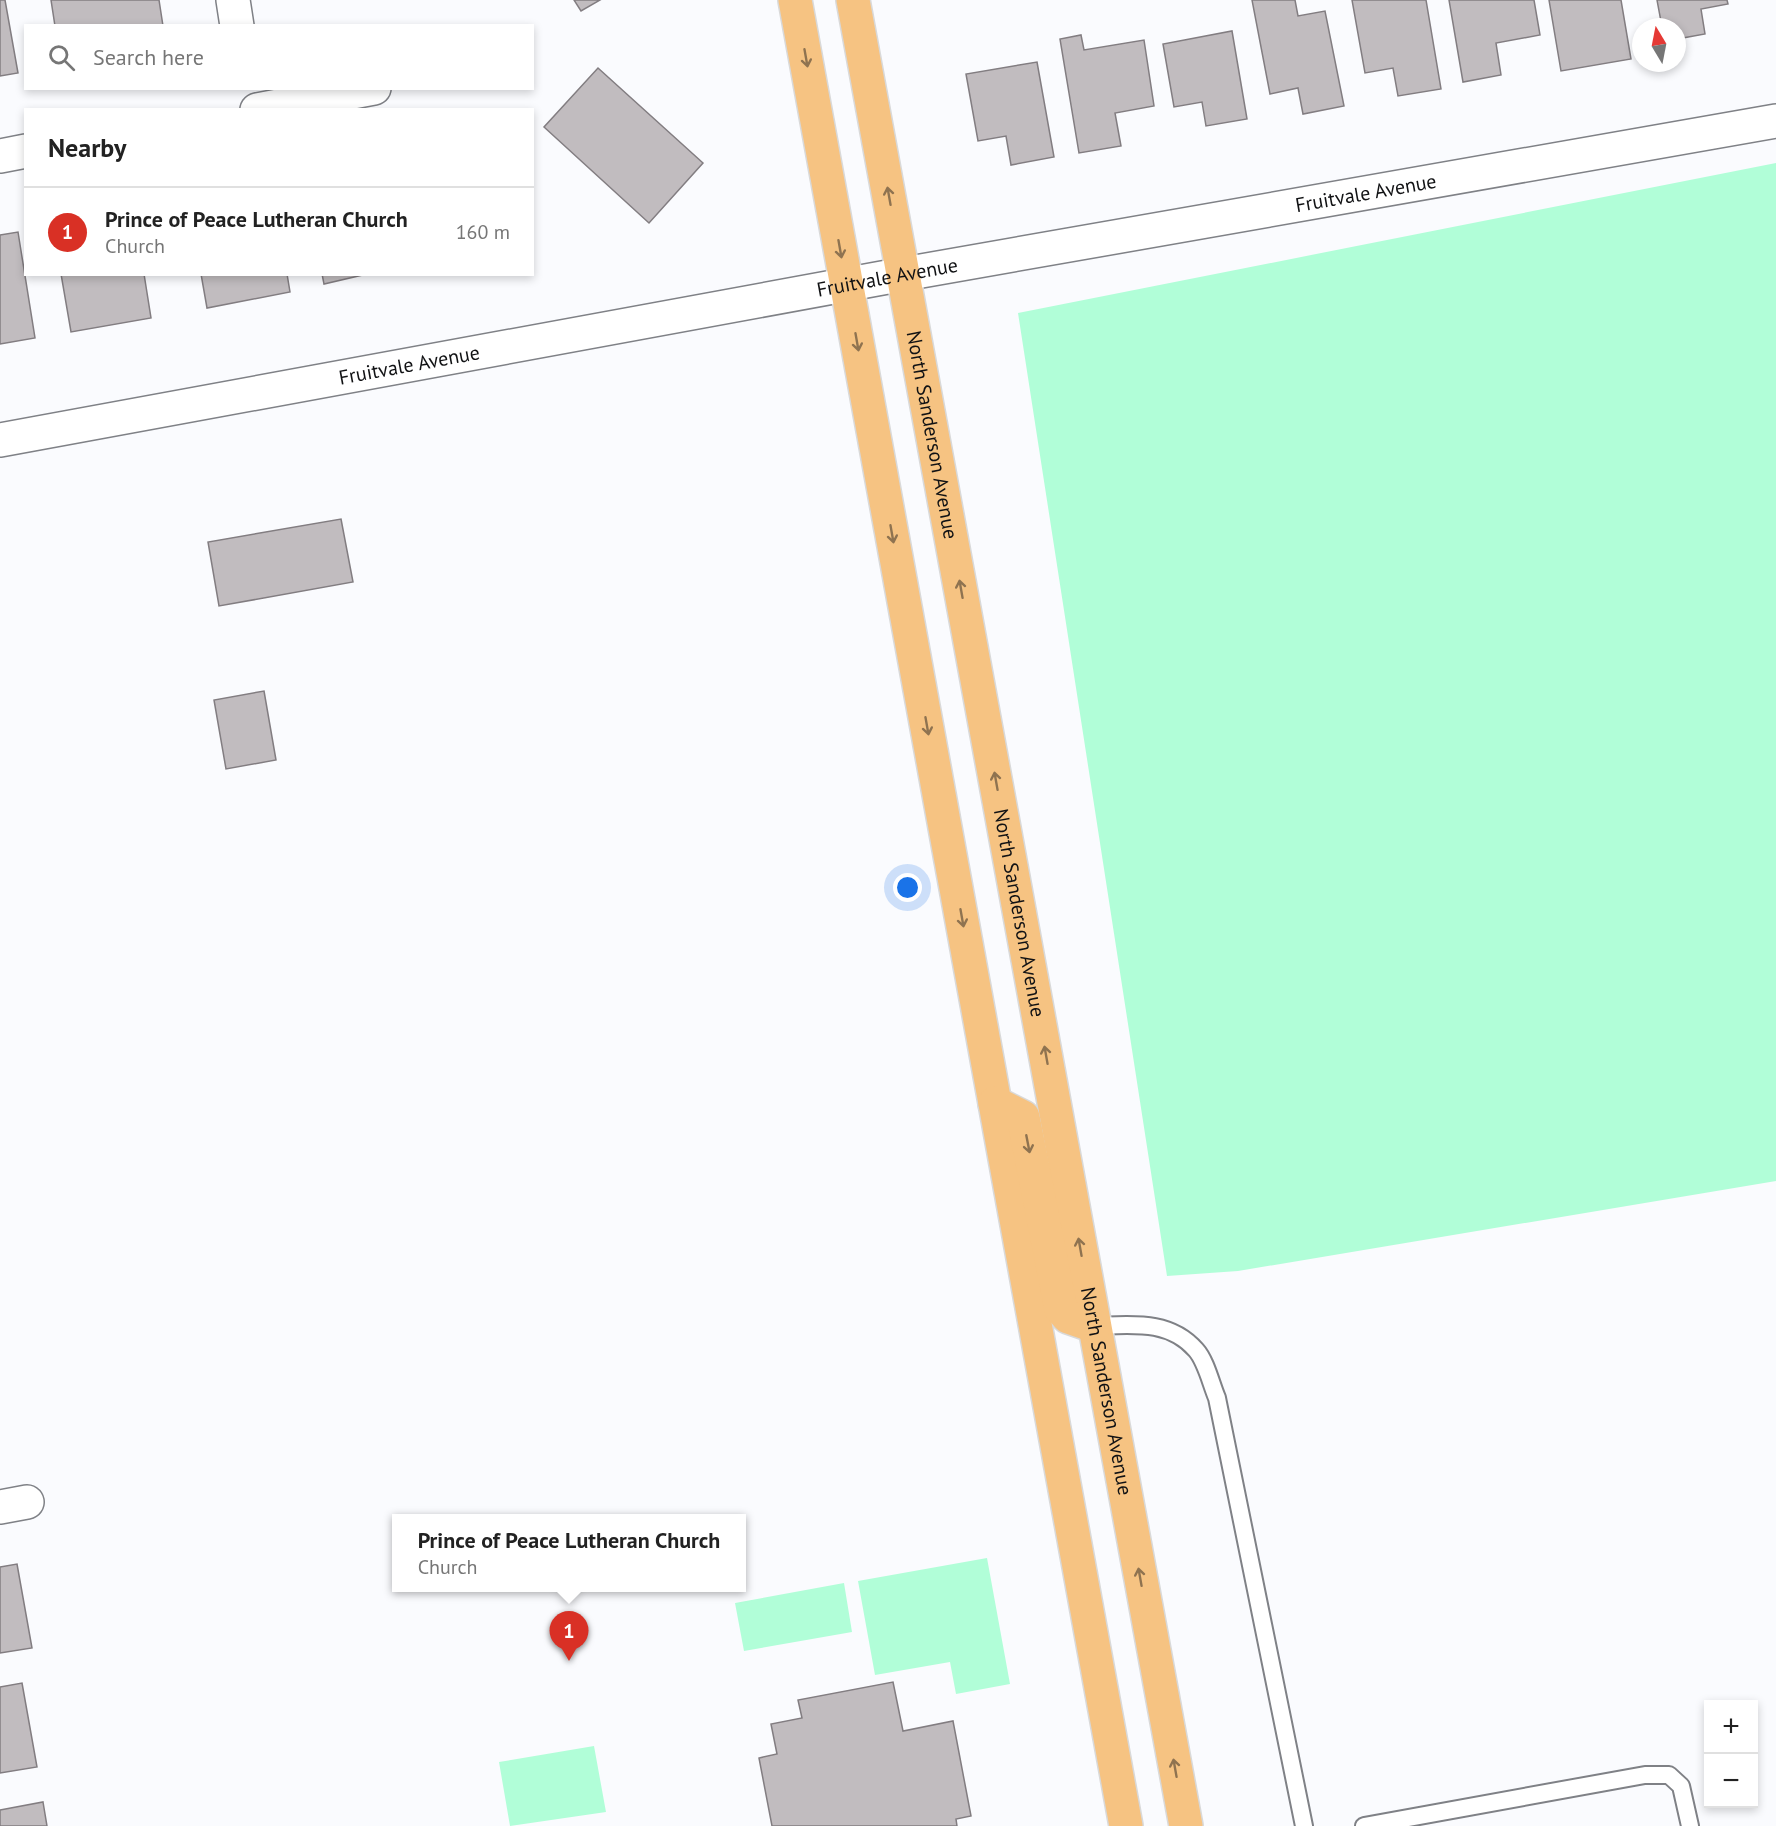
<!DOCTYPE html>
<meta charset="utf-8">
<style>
:root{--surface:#fff;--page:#f2f2f2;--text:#222;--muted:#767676;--line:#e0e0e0;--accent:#d93025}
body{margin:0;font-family:"PT Sans",sans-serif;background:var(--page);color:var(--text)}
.controls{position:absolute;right:18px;bottom:18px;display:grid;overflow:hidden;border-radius:0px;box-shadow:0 3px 9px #0003}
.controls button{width:54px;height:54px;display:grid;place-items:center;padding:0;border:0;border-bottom:2px solid var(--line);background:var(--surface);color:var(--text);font:30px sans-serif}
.compass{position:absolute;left:1632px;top:18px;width:54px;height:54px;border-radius:50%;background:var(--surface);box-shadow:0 3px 9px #0003;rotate:350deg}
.you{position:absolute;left:908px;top:888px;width:21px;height:21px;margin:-15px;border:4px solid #fff;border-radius:50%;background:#1a73e8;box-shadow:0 0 0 9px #1a73e833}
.badge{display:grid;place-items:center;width:39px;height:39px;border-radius:50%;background:var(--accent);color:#fff;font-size:20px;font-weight:700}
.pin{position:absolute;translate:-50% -50px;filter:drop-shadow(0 2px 3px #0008)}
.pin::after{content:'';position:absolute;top:32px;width:21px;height:18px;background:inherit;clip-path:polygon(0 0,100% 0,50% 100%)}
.popup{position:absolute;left:392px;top:1514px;width:354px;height:78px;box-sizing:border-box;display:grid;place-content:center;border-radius:0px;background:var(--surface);filter:drop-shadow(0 2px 4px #0005);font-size:20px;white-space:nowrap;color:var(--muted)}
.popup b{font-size:22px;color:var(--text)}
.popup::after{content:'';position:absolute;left:50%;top:100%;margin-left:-12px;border:12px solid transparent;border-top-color:var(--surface)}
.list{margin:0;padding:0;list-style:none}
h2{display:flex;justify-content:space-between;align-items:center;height:78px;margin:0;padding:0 24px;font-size:26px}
h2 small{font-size:20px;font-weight:400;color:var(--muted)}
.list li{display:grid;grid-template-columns:39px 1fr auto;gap:18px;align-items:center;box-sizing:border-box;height:90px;padding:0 24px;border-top:2px solid var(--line)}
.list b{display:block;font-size:22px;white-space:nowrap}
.list p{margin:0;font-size:20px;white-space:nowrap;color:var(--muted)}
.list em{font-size:20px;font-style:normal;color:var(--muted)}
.icon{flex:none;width:33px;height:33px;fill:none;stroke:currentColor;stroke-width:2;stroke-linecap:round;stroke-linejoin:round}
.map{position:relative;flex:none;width:1776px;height:1826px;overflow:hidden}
.search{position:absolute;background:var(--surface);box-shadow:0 3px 9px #0003;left:24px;top:24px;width:510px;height:66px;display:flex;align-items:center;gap:15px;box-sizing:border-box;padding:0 21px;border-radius:0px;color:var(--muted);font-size:22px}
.panel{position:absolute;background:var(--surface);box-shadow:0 3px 9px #0003;left:24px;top:108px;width:510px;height:168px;border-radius:0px}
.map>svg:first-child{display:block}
.green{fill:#b1fed8}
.building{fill:#c1bcbf;stroke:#827d81;stroke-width:1.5}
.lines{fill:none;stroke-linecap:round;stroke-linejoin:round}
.lane-casing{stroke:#7f8186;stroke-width:20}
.street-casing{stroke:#7f8186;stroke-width:36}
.highway-casing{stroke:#d9d9d9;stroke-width:36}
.lane{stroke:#fff;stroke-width:16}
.street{stroke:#fff;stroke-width:33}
.highway{stroke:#f6c382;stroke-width:33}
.oneway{stroke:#8f7350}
.labels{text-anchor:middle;stroke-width:5;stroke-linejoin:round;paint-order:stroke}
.street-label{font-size:20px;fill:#111214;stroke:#fff}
</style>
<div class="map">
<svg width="1776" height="1826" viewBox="0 0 1776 1826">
<rect width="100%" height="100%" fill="#fafbfe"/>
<path class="green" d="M1776 163V1181L1238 1271 1167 1276 1018 313Z
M987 1558 1010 1684 956 1694 950 1662 875 1675 858 1581Z
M844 1583 852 1632 744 1651 735 1603Z
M594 1746 606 1812 510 1826 499 1762Z"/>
<path class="building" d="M0 0H5L18 73 0 76Z
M51 0H159L163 26H55Z
M574 0H600L581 11Z
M1252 0H1295L1298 16 1325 11 1344 106 1303 114 1298 88 1270 94Z
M1352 0H1426L1441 89 1398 96 1393 68 1365 73Z
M1449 0H1534L1540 35 1496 43 1501 75 1463 82Z
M1549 0H1621L1631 59 1561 71Z
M1657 0H1727L1728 4 1701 9 1705 34 1677 39V27H1662Z
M1232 31 1247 119 1206 126 1202 102 1174 107 1163 44Z
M1081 35 1084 50 1144 40 1154 106 1115 113 1121 146 1079 153 1060 39Z
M1037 62 1054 157 1011 165 1006 136 978 141 966 74Z
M598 68 703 163 649 223 544 127Z
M18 232 35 338 0 344V235Z
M61 274H144L151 318 71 332Z
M201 274H287L290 292 207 308Z
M322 274H367L324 284Z
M341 519 353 582 219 606 208 542Z
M264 691 276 760 226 769 214 700Z
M17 1564 32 1648 0 1653V1567Z
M893 1682 903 1731 953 1721 971 1816 956 1819 957 1826H772L759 1758 777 1754 771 1724 802 1718 798 1700Z
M22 1683 37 1767 0 1773V1687Z
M43 1802 47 1826H0V1810Z"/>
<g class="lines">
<g class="lane-casing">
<path id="lane" d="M1094 1326C1131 1325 1169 1319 1196 1350 1206 1361 1211 1384 1217 1398L1304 1826
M1364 1826 1645 1775H1669L1681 1786 1690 1826"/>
</g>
<g class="street-casing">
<g id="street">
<path d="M233 0 237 26"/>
<path d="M257 110 374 88"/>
<path d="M0 156 26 151"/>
<path id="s1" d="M0 440 904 274 1776 121"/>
<path d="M0 1507 27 1502"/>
</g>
</g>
<g class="highway-casing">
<g id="highway">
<path d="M795 0 1126 1826"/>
<path id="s2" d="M853 0 1186 1826"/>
<path d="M995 1103 1023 1117 1061 1309 1068 1317 1094 1326"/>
</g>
</g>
<use href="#lane" class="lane"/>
<use href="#street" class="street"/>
<use href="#highway" class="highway"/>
</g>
<defs><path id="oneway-shaft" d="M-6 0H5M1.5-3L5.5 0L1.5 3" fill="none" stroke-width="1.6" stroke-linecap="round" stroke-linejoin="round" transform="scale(1.5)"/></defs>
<g class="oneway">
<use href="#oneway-shaft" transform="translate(806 58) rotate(80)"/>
<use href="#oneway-shaft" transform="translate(889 196) rotate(-100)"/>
<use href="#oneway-shaft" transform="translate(840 249) rotate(80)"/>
<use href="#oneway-shaft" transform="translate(857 342) rotate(80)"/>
<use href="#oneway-shaft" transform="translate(892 534) rotate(80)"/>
<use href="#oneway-shaft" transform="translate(961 589) rotate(-100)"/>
<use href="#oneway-shaft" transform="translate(927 726) rotate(80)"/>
<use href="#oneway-shaft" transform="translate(996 781) rotate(-100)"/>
<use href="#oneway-shaft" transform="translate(962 918) rotate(80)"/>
<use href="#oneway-shaft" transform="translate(1046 1055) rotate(-100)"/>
<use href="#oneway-shaft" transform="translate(1028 1144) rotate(79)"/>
<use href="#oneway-shaft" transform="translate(1080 1247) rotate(-100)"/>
<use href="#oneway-shaft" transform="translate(1140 1577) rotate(-100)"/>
<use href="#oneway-shaft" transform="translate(1175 1768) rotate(-100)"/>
</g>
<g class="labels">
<g class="street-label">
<text dy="7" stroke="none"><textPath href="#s1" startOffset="1388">Fruitvale Avenue</textPath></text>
<text dy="7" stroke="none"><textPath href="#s1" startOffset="902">Fruitvale Avenue</textPath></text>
<text dy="7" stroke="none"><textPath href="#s1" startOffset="416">Fruitvale Avenue</textPath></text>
<text dy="7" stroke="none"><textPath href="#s2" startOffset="442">North Sanderson Avenue</textPath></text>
<text dy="7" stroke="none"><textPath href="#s2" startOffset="928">North Sanderson Avenue</textPath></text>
<text dy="7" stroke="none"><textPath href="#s2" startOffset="1414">North Sanderson Avenue</textPath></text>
</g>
</g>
</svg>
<div class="controls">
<button>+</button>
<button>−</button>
</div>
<svg class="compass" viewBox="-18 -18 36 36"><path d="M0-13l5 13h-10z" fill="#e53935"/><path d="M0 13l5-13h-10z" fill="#767676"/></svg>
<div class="you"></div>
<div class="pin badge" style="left:569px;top:1661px">1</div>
<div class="popup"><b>Prince of Peace Lutheran Church</b>Church</div>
<div class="search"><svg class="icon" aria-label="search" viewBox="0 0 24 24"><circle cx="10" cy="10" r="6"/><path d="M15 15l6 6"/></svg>Search here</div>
<section class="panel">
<h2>Nearby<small></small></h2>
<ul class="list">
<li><span class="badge">1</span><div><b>Prince of Peace Lutheran Church</b><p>Church</p></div><em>160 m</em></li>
</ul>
</section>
</div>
